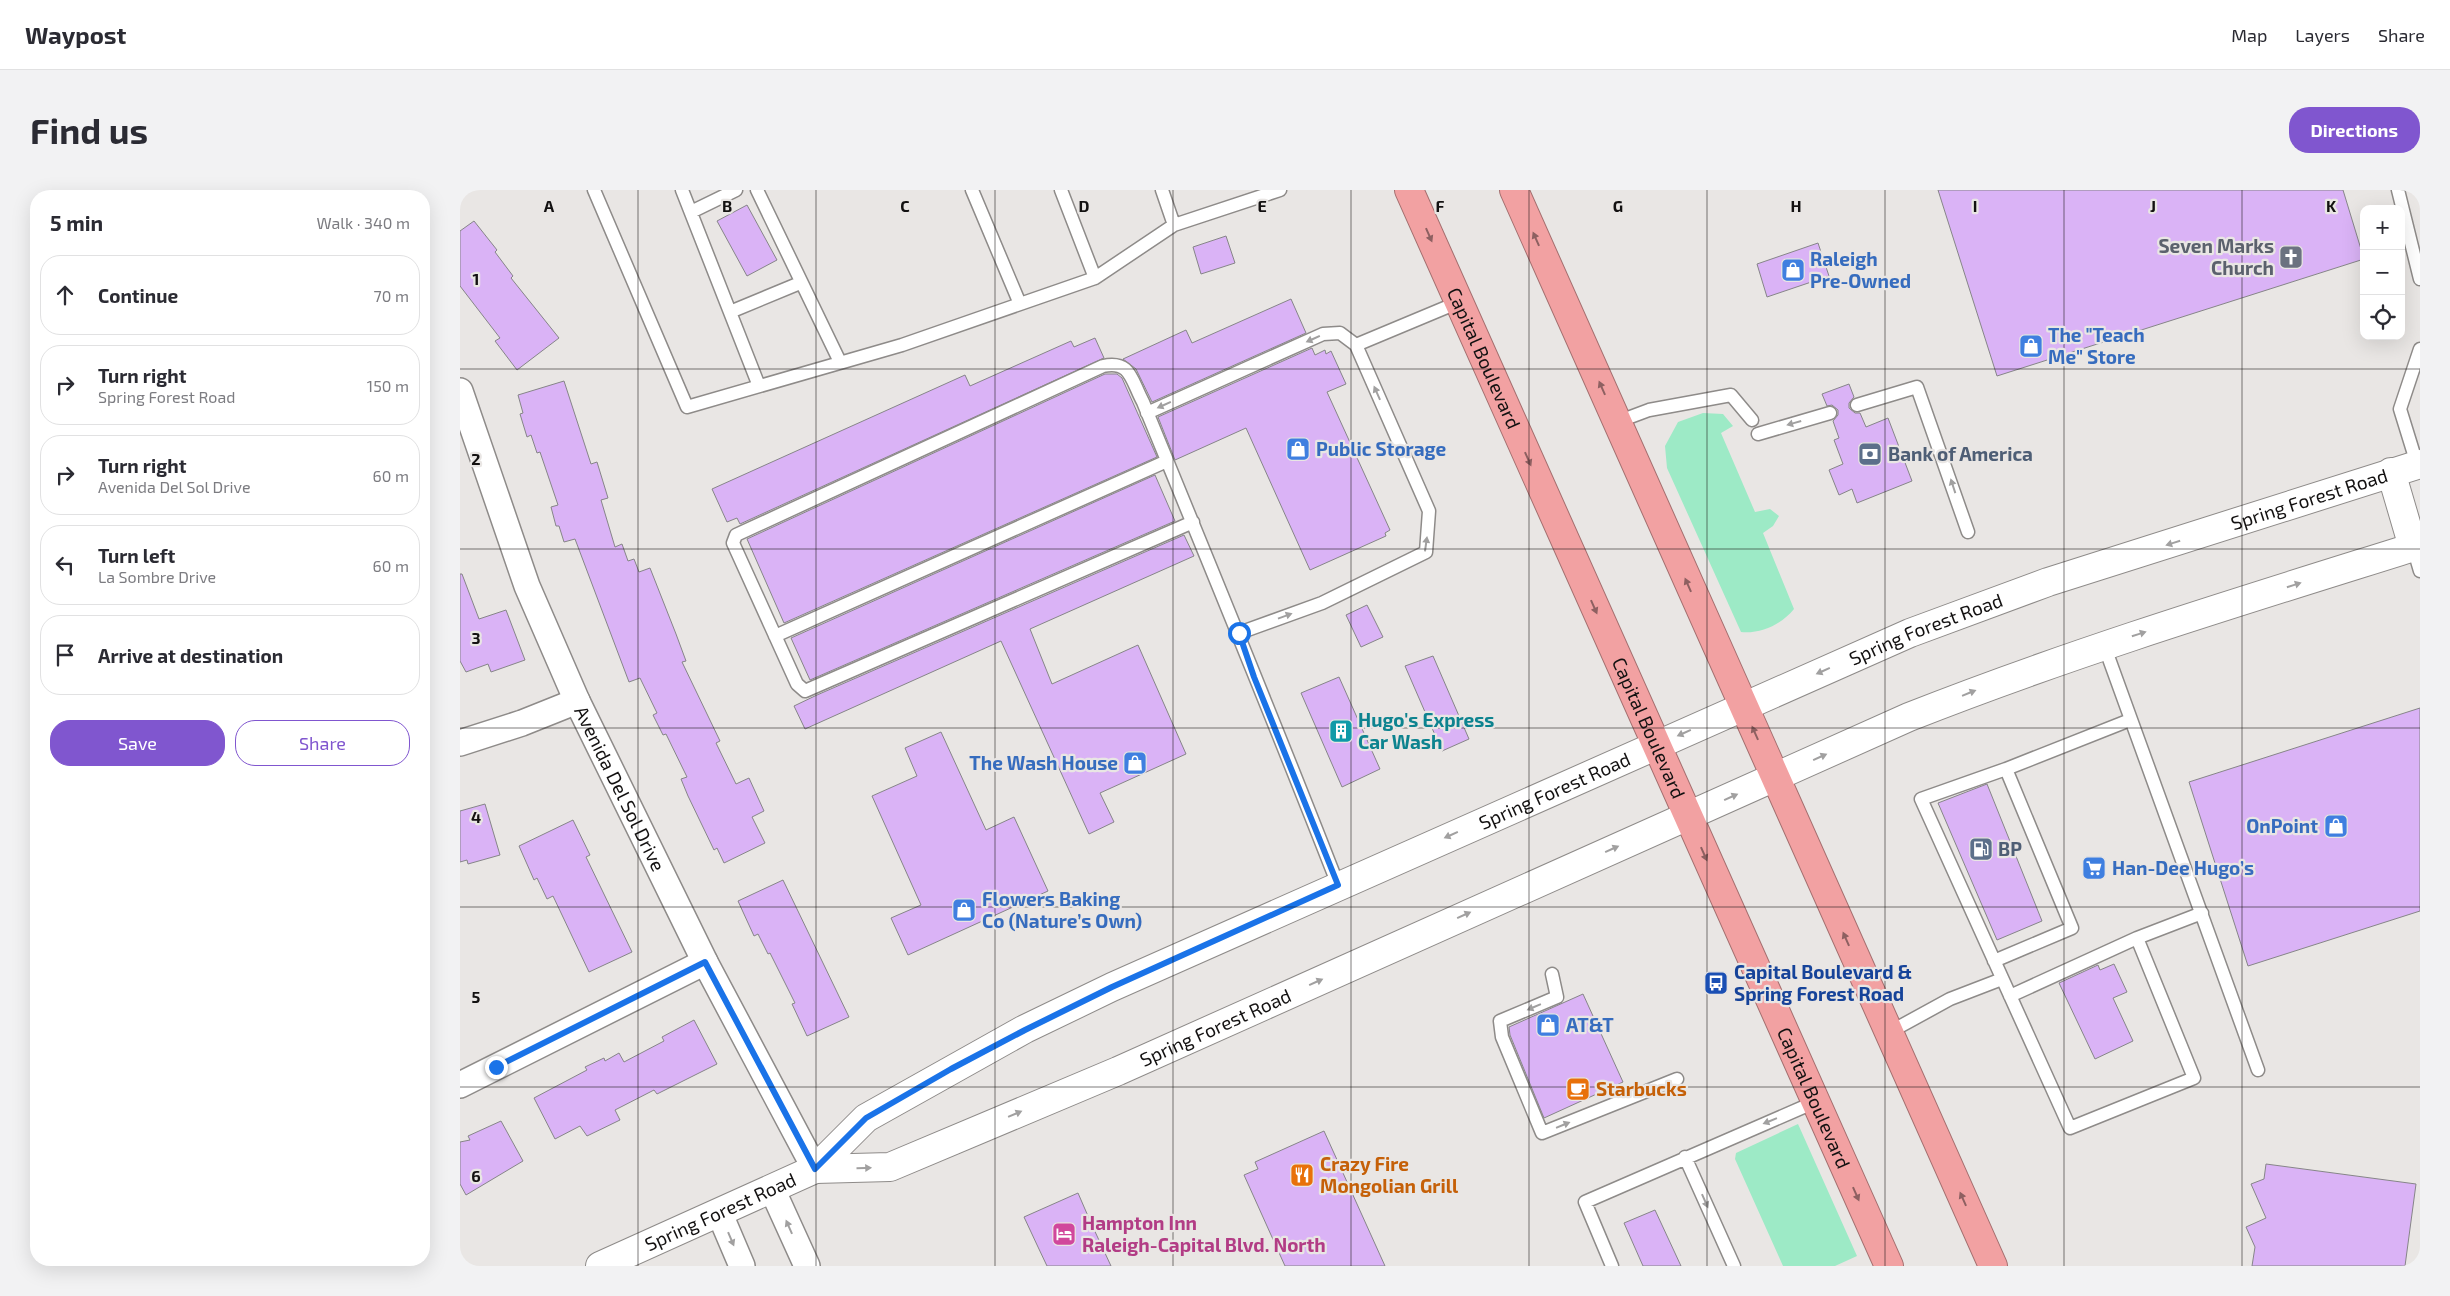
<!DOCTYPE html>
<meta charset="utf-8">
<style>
:root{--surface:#fff;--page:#f2f2f3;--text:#2b2b33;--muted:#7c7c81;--line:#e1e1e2;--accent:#8056cf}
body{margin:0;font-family:"Exo 2",sans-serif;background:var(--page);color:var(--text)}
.controls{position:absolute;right:15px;top:15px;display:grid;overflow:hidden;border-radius:10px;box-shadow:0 5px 20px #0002}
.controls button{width:45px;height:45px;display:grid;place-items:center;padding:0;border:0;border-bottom:1px solid var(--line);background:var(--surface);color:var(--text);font:25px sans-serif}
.stop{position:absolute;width:15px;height:15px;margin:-11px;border:4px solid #1a73e8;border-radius:50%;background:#fff}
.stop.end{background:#1a73e8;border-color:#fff;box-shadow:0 1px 5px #0008}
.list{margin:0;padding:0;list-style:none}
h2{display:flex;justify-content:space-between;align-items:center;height:65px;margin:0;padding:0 20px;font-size:21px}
h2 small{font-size:16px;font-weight:400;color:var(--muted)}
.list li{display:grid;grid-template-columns:32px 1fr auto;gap:15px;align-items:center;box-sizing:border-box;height:80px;margin:0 10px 10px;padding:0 10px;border:1px solid var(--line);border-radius:20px}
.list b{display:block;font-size:19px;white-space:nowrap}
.list p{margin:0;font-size:16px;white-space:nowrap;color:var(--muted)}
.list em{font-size:16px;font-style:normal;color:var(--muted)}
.actions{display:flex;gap:10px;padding:15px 20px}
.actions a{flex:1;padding:11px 0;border:1px solid var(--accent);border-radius:20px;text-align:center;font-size:18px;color:var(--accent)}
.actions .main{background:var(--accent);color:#fff}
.icon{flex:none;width:28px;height:28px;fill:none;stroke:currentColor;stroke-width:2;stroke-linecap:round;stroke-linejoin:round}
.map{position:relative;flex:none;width:1960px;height:1076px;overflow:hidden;border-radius:20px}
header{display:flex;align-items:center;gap:30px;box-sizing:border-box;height:70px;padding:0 25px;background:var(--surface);border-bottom:1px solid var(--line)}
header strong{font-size:24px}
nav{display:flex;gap:28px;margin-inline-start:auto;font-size:18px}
.intro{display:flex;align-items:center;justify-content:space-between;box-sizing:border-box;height:120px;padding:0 30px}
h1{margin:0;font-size:35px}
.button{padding:12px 22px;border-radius:20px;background:var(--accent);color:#fff;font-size:18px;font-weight:700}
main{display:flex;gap:30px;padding:0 30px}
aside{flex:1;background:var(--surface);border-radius:20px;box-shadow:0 5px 20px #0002}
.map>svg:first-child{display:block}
.green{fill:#9deac6}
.building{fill:#dab3f6;stroke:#868588}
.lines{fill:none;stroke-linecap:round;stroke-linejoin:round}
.lane-casing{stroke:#8e8b89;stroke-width:15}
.street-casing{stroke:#8e8b89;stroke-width:28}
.secondary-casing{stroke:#8e8b89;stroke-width:30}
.highway-casing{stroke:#a46f6f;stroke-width:30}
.lane{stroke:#fff;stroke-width:12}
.street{stroke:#fff;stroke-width:25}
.secondary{stroke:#fff;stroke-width:28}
.highway{stroke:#f2a1a2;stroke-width:28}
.oneway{fill:#8e6061}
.oneway2{fill:#a1a0a0}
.route{stroke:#1a73e8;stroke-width:6}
.grid{fill:none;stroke:#131111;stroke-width:1;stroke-opacity:0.55}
.labels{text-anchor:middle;stroke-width:4.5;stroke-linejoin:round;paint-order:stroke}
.worship-label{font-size:19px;font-weight:bold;fill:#5b616d;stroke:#e9e6e4;text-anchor:end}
.shop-label{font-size:19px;font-weight:bold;fill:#366cbe;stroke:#e9e6e4;text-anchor:start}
.street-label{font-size:19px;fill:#131111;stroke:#e9e6e4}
.service-label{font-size:19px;font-weight:bold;fill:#4e5e75;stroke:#e9e6e4;text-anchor:start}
.culture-label{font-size:19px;font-weight:bold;fill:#0d838f;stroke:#e9e6e4;text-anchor:start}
.transit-label{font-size:19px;font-weight:bold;fill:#164399;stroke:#e9e6e4;text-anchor:start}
.food-label{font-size:19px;font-weight:bold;fill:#c56008;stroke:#e9e6e4;text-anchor:start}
.hotel-label{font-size:19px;font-weight:bold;fill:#b23c85;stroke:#e9e6e4;text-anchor:start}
.grid-label{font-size:16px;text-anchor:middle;font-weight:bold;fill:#131111;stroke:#e9e6e4;stroke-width:4.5;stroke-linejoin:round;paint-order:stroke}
</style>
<header>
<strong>Waypost</strong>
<nav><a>Map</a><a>Layers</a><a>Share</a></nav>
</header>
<div class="intro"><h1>Find us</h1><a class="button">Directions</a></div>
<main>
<aside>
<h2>5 min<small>Walk · 340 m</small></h2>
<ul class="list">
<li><svg class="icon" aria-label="ahead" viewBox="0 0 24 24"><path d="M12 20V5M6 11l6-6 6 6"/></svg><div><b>Continue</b></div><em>70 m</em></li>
<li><svg class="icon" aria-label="right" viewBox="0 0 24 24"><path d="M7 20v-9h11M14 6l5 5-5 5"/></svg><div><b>Turn right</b><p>Spring Forest Road</p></div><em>150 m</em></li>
<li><svg class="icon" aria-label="right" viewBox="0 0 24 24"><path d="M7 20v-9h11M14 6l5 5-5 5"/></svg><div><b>Turn right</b><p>Avenida Del Sol Drive</p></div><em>60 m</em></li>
<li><svg class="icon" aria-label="left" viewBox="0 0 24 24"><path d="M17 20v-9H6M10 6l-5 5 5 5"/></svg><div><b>Turn left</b><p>La Sombre Drive</p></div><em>60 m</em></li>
<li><svg class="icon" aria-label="arrive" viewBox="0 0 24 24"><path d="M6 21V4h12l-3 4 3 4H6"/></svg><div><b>Arrive at destination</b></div></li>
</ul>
<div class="actions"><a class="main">Save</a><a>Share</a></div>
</aside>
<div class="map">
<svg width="1960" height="1076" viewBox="0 0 1960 1076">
<rect width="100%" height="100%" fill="#e9e6e4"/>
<path class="green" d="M1243 223 1263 224 1273 236 1261 243 1295 322 1310 319 1319 326 1313 336 1303 343 1334 419C1322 434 1301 444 1281 442L1207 278 1205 256 1218 232Z
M1338 934 1397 1066 1375 1076H1323L1275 969 1276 963Z"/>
<path class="building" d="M1478 0H1883L1904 69 1537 186Z
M287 15 317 70 287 86 257 31Z
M14 31 37 60 35 62 53 86 51 88 99 148 57 180 35 151 40 148 0 96V41Z
M766 46 775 73 741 84 733 57Z
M1358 53 1369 86 1307 107 1297 74Z
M831 109 846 143 692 212 676 179 663 169 726 140 732 153Z
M635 148 644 168 280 334 277 328 267 332 252 299 505 185 510 196 611 151 614 157Z
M852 158 855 165 865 160 866 164 871 161 886 194 867 202 930 340 925 343 926 346 850 380 786 238 715 270 698 227Z
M645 184H657L662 188 697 267 324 433 287 349Z
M104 191 131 274 137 272 148 308 141 310 155 357 162 354 168 371 174 369 179 382 190 378 216 444 226 471 222 472 260 551 256 553 276 594 289 588 304 621 292 627 305 653 264 673 257 658 254 660 228 606 221 589 227 587 206 544 203 545 193 525 197 523 180 488 169 492 115 349 104 352 99 336H96L91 317 98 315 80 262 77 263 71 245 67 247 60 224 63 223 58 205Z
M1389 194 1394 207 1389 213V218L1395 223H1400L1406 237 1428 228 1452 291 1397 313 1392 299 1379 305 1369 280 1383 274 1374 250 1379 248 1373 231 1378 225V220L1372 215 1367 216 1362 204Z
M695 285 715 331 350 490 331 448Z
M724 345 734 366 570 439 592 494 678 455 726 564 640 603 654 632 629 644 541 451 345 539 334 516 357 505Z
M0 384H2L19 429 46 420 65 470 31 482 28 474 6 482 0 471Z
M907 415 923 447 901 457 886 425Z
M973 466 1009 549 982 561 945 476Z
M879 487 920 579 882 597 841 503Z
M1960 518V721L1788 776 1729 592Z
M481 542 526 640 554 627 588 701 448 765 431 728 461 715 412 606 457 586 445 558Z
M1527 594 1582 731 1537 750 1478 613Z
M25 614 40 665 8 674 7 670 0 672V621Z
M113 630 130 665 126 667 172 762 129 782 93 706 87 709 77 688 74 690 59 656Z
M323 690 389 827 347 846 332 814 335 813 310 763 308 764 298 744 294 746 278 711Z
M1654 774 1667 802 1653 808 1673 851 1635 869 1599 793 1638 775 1640 780Z
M1123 804 1163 892 1084 928 1050 845 1049 837Z
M234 830 257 874 197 904 194 900 155 920 160 930 127 946 120 936 95 949 74 908 127 880 125 877 144 868 145 871 159 863 164 872 204 851 202 847Z
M41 931 63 971 6 1005 0 994V952L10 950 8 946Z
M864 941 925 1076H825L784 985 798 979 795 972Z
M1806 974 1956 994 1945 1076H1792L1795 1057 1786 1037 1806 1028 1791 994 1804 989Z
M618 1003 631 1033 651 1076H587L578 1057 564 1027Z
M1195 1020 1221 1076H1183L1164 1033Z"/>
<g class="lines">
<g class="lane-casing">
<path id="lane" d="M134 0 227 217 442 155 560 114
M222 0 299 196
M297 0 380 172
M512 0 560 114 635 88 714 35 820 0
M601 0 635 88
M702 0 714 35
M1938 0 1960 89
M231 22 276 0
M270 122 340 93
M896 155 999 112
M1397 215 1457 197 1508 342
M687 223 863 144 880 143 896 155 969 321 966 362 862 413 779 443
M1157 232 1189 220 1271 205 1292 230
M1298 244 1370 223
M1957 274 1940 219 1960 159
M733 332 345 501 337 494 273 353 276 345 643 176C671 170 671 190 683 212 749 373 815 533 878 695
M1953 357 1960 381
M315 446 707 271
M1644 455 1798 880
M1546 579 1461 609 1610 938 1734 888 1677 748 1742 723
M1534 771 1612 738 1546 579 1670 530
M1092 784 1097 807 1040 831 1042 847 1082 943 1217 889
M1550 806 1677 748
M1428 843 1490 809 1542 789
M1225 967 1274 1076
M1152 1076 1125 1012 1355 912"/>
</g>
<g class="street-casing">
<g id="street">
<path id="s1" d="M0 201 67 396 117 511 245 772 355 979"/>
<path d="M0 553 62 533 117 511"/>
<path d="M0 895 245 772"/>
<path d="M312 999 347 1076"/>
<path d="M259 1022 282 1076"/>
</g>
</g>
<g class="secondary-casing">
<g id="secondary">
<path d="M1931 282 1953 357"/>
<path id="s2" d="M355 979 430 977 658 881 1449 527C1616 461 1788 409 1960 355"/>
<path id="s3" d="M140 1076 355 979 406 928 565 839 652 797 1450 443 1588 392 1960 274"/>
</g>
</g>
<g class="highway-casing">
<g id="highway">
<path id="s4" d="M949 0 1429 1076"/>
<path d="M1054 0 1533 1076"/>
</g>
</g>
<use href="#lane" class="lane"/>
<use href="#street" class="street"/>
<use href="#secondary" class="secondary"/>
<use href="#highway" class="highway"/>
</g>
<defs><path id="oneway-solid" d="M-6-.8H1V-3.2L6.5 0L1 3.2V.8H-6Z" transform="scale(1.25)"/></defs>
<g class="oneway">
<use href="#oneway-solid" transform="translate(969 45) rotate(66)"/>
<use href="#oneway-solid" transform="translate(1076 49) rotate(-114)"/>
<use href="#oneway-solid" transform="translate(1142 198) rotate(-114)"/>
<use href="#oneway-solid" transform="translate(1068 269) rotate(66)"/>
<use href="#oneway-solid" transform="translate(1228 395) rotate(-114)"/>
<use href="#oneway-solid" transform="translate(1134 417) rotate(66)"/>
<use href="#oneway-solid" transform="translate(1295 543) rotate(-114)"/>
<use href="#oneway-solid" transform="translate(1244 664) rotate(66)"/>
<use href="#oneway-solid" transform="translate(1386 749) rotate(-114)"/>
<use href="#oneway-solid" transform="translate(1396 1004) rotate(66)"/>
<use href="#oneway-solid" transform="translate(1503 1009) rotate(-114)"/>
</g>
<g class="oneway2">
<use href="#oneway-solid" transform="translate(853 149) rotate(156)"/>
<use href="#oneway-solid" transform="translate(917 203) rotate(-114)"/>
<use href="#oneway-solid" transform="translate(704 215) rotate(156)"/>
<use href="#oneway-solid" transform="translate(1334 233) rotate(164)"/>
<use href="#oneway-solid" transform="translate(1493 296) rotate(-108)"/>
<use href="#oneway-solid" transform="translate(1713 353) rotate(163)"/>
<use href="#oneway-solid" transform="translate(966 354) rotate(-82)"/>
<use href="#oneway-solid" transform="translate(1834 395) rotate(-18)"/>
<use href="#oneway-solid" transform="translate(825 426) rotate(-20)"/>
<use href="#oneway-solid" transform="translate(1679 444) rotate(-18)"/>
<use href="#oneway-solid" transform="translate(1363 481) rotate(156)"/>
<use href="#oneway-solid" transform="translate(1509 503) rotate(-22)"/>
<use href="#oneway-solid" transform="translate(1224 543) rotate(156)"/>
<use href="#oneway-solid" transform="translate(1360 567) rotate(-24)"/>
<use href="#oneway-solid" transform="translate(1271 607) rotate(-24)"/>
<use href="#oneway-solid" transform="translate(991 645) rotate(156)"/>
<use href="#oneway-solid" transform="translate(1152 659) rotate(-24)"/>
<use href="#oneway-solid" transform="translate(1004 725) rotate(-24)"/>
<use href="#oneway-solid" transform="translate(856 792) rotate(-24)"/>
<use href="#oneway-solid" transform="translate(1074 817) rotate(157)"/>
<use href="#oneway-solid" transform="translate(555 924) rotate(-23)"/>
<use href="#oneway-solid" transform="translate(1310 931) rotate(158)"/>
<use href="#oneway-solid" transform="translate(1103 935) rotate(-22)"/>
<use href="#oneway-solid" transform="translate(404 978) rotate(-2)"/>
<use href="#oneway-solid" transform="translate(1245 1011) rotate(66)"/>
<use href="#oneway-solid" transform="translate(329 1037) rotate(-114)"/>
<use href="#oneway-solid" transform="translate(271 1049) rotate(67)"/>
</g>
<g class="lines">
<path class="route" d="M36 877 245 772 355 979 406 928 491 879 565 840 652 797 878 695 794 487 779 443"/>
</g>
<path class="grid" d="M178 0V1076M356 0V1076M535 0V1076M713 0V1076M891 0V1076M1069 0V1076M1247 0V1076M1425 0V1076M1604 0V1076M1782 0V1076M0 179H1960M0 359H1960M0 538H1960M0 717H1960M0 897H1960"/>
<defs>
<g id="church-square" transform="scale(1.25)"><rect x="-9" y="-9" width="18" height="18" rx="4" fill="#6b7280" stroke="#e9e6e4"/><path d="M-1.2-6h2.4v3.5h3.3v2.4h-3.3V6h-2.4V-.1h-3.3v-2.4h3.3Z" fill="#fff"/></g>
<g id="shop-square" transform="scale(1.25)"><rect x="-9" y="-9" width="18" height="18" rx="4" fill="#3f7fe0" stroke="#e9e6e4"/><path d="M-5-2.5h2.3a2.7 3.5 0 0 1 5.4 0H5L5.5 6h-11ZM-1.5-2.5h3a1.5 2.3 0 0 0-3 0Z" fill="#fff"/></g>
<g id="bank-square" transform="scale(1.25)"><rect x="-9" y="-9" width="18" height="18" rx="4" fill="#5c6f8a" stroke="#e9e6e4"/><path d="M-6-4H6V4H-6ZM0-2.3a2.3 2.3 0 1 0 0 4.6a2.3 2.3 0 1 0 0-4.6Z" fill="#fff"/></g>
<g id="building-square" transform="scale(1.25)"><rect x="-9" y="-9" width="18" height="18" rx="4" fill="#0f9aa8" stroke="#e9e6e4"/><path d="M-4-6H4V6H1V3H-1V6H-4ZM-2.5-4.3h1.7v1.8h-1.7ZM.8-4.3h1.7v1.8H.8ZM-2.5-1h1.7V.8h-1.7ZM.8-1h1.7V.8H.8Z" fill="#fff"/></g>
<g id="fuel-square" transform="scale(1.25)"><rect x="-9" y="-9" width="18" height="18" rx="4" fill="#5c6f8a" stroke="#e9e6e4"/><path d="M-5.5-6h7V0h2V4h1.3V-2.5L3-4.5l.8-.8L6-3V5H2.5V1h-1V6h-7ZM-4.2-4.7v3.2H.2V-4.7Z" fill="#fff"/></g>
<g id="supermarket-square" transform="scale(1.25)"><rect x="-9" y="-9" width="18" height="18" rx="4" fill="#3f7fe0" stroke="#e9e6e4"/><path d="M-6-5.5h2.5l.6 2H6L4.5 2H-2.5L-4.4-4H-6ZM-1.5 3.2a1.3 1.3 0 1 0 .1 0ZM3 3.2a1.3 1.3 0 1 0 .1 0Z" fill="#fff"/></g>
<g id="bus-square" transform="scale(1.25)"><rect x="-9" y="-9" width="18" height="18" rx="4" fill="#1a4fb4" stroke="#e9e6e4"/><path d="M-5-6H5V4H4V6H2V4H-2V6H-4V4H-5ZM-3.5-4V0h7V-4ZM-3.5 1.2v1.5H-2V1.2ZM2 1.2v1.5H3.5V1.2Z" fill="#fff"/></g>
<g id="cafe-square" transform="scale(1.25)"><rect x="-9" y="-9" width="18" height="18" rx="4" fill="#e8710a" stroke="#e9e6e4"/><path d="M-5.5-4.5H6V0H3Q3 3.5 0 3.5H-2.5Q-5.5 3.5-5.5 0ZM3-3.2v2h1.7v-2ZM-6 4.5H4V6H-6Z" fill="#fff"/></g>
<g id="restaurant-square" transform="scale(1.25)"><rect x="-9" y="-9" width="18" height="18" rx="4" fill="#e8710a" stroke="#e9e6e4"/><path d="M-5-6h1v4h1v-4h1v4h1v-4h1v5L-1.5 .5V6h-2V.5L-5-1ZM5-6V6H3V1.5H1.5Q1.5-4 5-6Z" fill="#fff"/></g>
<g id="hotel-square" transform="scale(1.25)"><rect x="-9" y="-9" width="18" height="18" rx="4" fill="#d1479c" stroke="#e9e6e4"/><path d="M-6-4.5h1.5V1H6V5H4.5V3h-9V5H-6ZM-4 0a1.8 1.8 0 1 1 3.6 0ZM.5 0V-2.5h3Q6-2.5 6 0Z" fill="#fff"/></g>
</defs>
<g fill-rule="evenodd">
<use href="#church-square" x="1831" y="67"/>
<use href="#shop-square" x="1333" y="80"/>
<use href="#shop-square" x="1571" y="156"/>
<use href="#shop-square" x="838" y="259"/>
<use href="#bank-square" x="1410" y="264"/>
<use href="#building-square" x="881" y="541"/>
<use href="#shop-square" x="675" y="573"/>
<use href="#shop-square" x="1876" y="636"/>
<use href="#fuel-square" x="1521" y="659"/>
<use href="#supermarket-square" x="1634" y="678"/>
<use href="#shop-square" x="504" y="720"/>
<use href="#bus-square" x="1256" y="793"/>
<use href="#shop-square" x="1088" y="835"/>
<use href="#cafe-square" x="1118" y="899"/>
<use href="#restaurant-square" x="842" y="985"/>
<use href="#hotel-square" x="604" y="1044"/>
</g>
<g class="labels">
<g class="worship-label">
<text x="1814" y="63">Seven Marks<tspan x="1814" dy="22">Church</tspan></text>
</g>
<g class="shop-label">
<text x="1350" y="76">Raleigh<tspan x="1350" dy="22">Pre-Owned</tspan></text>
<text x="1588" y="152">The "Teach<tspan x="1588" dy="22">Me" Store</tspan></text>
<text x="856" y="266">Public Storage</text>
<text x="658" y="580" text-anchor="end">The Wash House</text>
<text x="1858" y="643" text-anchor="end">OnPoint</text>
<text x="1652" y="685">Han-Dee Hugo’s</text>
<text x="522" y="716">Flowers Baking<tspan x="522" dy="22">Co (Nature’s Own)</tspan></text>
<text x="1106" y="842">AT&amp;T</text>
</g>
<g class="street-label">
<text dy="7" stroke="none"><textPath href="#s4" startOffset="184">Capital Boulevard</textPath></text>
<text dy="7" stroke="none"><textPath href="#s3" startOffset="1881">Spring Forest Road</textPath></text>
<text dy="7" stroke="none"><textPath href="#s3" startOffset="1476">Spring Forest Road</textPath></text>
<text dy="7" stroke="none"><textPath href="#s4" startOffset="589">Capital Boulevard</textPath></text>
<text dy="7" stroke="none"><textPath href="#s1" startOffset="429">Avenida Del Sol Drive</textPath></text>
<text dy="7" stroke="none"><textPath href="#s3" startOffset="1071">Spring Forest Road</textPath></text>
<text dy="7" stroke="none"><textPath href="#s2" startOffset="429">Spring Forest Road</textPath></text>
<text dy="7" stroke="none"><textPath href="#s4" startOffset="994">Capital Boulevard</textPath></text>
<text dy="7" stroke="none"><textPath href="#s3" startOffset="132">Spring Forest Road</textPath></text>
</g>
<g class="service-label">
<text x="1428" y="271">Bank of America</text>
<text x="1538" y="666">BP</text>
</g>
<g class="culture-label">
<text x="898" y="537">Hugo's Express<tspan x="898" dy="22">Car Wash</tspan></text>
</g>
<g class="transit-label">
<text x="1274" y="789">Capital Boulevard &amp;<tspan x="1274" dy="22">Spring Forest Road</tspan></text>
</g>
<g class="food-label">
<text x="1136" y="906">Starbucks</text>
<text x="860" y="981">Crazy Fire<tspan x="860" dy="22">Mongolian Grill</tspan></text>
</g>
<g class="hotel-label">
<text x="622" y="1040">Hampton Inn<tspan x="622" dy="22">Raleigh-Capital Blvd. North</tspan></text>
</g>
</g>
<g class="grid-label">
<text x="89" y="22">A</text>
<text x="267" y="22">B</text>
<text x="445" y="22">C</text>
<text x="624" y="22">D</text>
<text x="802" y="22">E</text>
<text x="980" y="22">F</text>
<text x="1158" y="22">G</text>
<text x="1336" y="22">H</text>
<text x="1515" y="22">I</text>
<text x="1693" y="22">J</text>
<text x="1871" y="22">K</text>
<text x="16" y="95">1</text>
<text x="16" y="275">2</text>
<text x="16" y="454">3</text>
<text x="16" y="633">4</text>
<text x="16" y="813">5</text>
<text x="16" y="992">6</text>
</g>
</svg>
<div class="controls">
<button>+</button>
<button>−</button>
<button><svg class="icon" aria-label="locate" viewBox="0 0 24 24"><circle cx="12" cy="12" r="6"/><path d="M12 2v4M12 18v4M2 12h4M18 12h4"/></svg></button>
</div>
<div class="stop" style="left:779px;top:443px"></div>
<div class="stop end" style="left:36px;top:877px"></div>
</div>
</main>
